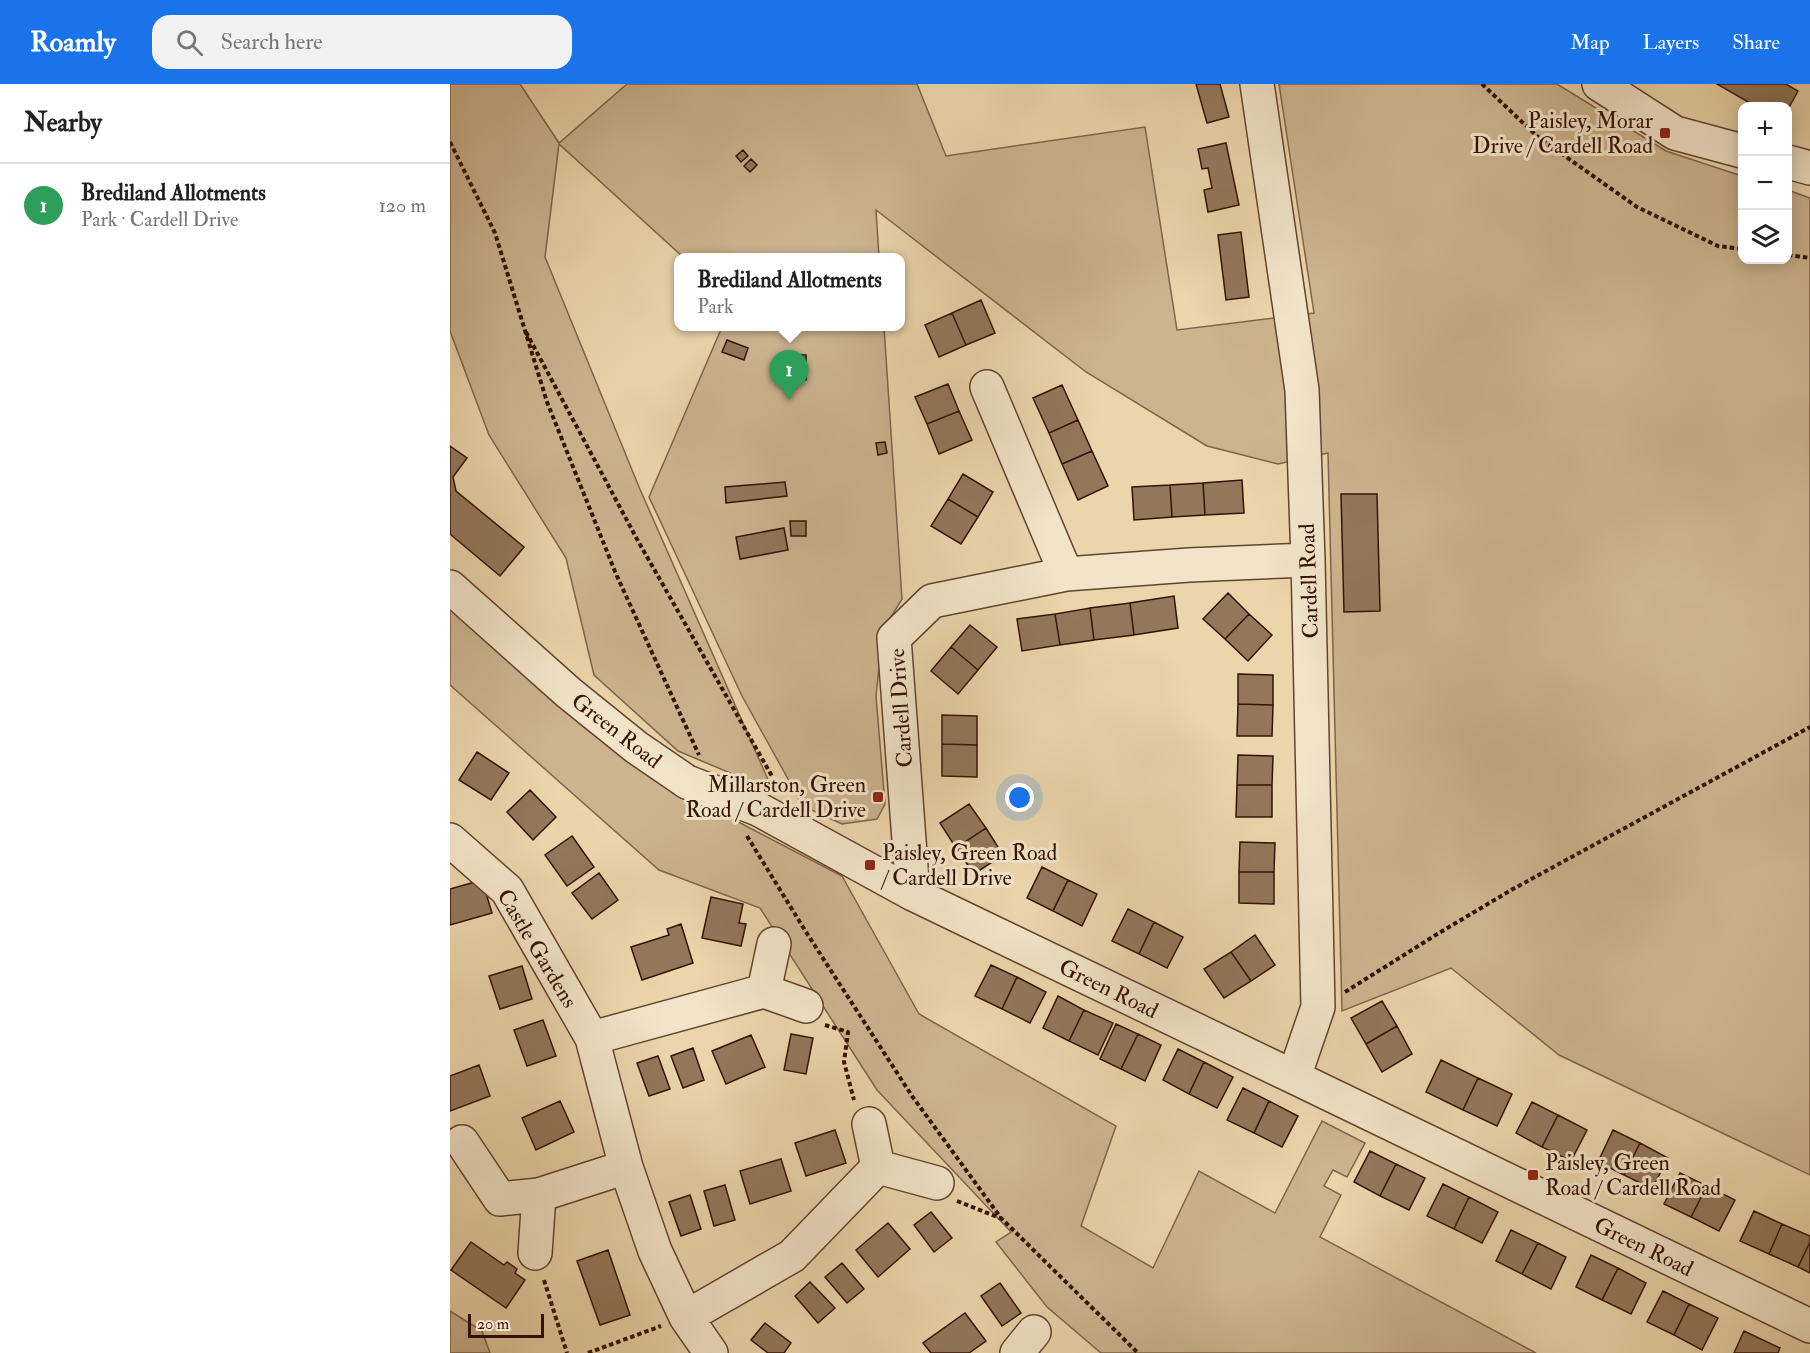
<!DOCTYPE html>
<meta charset="utf-8">
<style>
:root{--surface:#fff;--page:#f2f2f2;--text:#222;--muted:#767676;--line:#e0e0e0;--accent:#1a73e8}
body{margin:0;font-family:"IM FELL Double Pica",serif;background:var(--page);color:var(--text)}
.controls{position:absolute;right:18px;top:18px;display:grid;overflow:hidden;border-radius:12px;box-shadow:0 3px 15px #0003}
.controls button{width:54px;height:54px;display:grid;place-items:center;padding:0;border:0;border-bottom:2px solid var(--line);background:var(--surface);color:var(--text);font:30px sans-serif}
.scale{position:absolute;left:18px;bottom:15px;width:76px;box-sizing:border-box;padding-left:6px;border:3px solid #341205;border-top:0;font-size:16px;line-height:21px;white-space:nowrap;color:#341205;-webkit-text-stroke:4px #f2e4c8;paint-order:stroke}
.you{position:absolute;left:570px;top:714px;width:21px;height:21px;margin:-15px;border:4px solid #fff;border-radius:50%;background:#1a73e8;box-shadow:0 0 0 9px #1a73e833}
.badge{display:grid;place-items:center;width:39px;height:39px;border-radius:50%;background:var(--accent);color:#fff;font-size:20px;font-weight:700}
.pin{position:absolute;translate:-50% -50px;filter:drop-shadow(0 2px 3px #0008)}
.pin::after{content:'';position:absolute;top:32px;width:21px;height:18px;background:inherit;clip-path:polygon(0 0,100% 0,50% 100%)}
.popup{position:absolute;left:224px;top:169px;width:231px;height:78px;box-sizing:border-box;display:grid;place-content:center;border-radius:12px;background:var(--surface);filter:drop-shadow(0 2px 4px #0005);font-size:20px;white-space:nowrap;color:var(--muted)}
.popup b{font-size:22px;color:var(--text)}
.popup::after{content:'';position:absolute;left:50%;top:100%;margin-left:-12px;border:12px solid transparent;border-top-color:var(--surface)}
.list{margin:0;padding:0;list-style:none}
h2{display:flex;justify-content:space-between;align-items:center;height:78px;margin:0;padding:0 24px;font-size:26px}
h2 small{font-size:20px;font-weight:400;color:var(--muted)}
.list li{display:grid;grid-template-columns:39px 1fr auto;gap:18px;align-items:center;box-sizing:border-box;height:84px;padding:0 24px;border-top:2px solid var(--line)}
.list b{display:block;font-size:22px;white-space:nowrap}
.list p{margin:0;font-size:20px;white-space:nowrap;color:var(--muted)}
.list em{font-size:20px;font-style:normal;color:var(--muted)}
.icon{flex:none;width:33px;height:33px;fill:none;stroke:currentColor;stroke-width:2;stroke-linecap:round;stroke-linejoin:round}
.map{position:relative;flex:none;width:1360px;height:1269px;overflow:hidden}
header{display:flex;align-items:center;gap:36px;box-sizing:border-box;height:84px;padding:0 30px;background:var(--accent);color:#fff}
header strong{font-size:28px}
nav{display:flex;gap:33px;margin-inline-start:auto;font-size:21px}
.search{width:420px;height:54px;background:var(--page);display:flex;align-items:center;gap:15px;box-sizing:border-box;padding:0 21px;border-radius:18px;color:var(--muted);font-size:22px}
main{display:flex}
aside{flex:1;background:var(--surface)}
.map>svg:first-child{display:block}
.green{fill:#ccb48f;stroke:#80634a;stroke-width:1.5}
.building{fill:#93775b;stroke:#341205;stroke-width:1.5}
.lines{fill:none;stroke-linecap:round;stroke-linejoin:round}
.minor-casing{stroke:#62432e;stroke-width:36}
.path{stroke:#341205;stroke-width:4;stroke-dasharray:4.5 3;stroke-linecap:butt}
.minor{stroke:#f2e4c8;stroke-width:33}
.minor-bridge-casing{stroke:#62432e;stroke-width:36;stroke-linecap:butt}
.minor-bridge{stroke:#f2e4c8;stroke-width:33}
.poi-dot{fill:#8f2418;stroke:#f2e4c8;stroke-width:2}
.labels{text-anchor:middle;stroke-width:6;stroke-linejoin:round;paint-order:stroke}
.poi-label{font-size:22px;fill:#341205;stroke:#f2e4c8;text-anchor:end}
.street-label{font-size:22px;fill:#341205;stroke:#f2e4c8}
</style>
<header>
<strong>Roamly</strong>
<div class="search"><svg class="icon" aria-label="search" viewBox="0 0 24 24"><circle cx="10" cy="10" r="6"/><path d="M15 15l6 6"/></svg>Search here</div>
<nav><a>Map</a><a>Layers</a><a>Share</a></nav>
</header>
<main>
<aside>
<h2>Nearby<small></small></h2>
<ul class="list">
<li><span class="badge" style="background:#2e9e5b">1</span><div><b>Brediland Allotments</b><p>Park · Cardell Drive</p></div><em>120 m</em></li>
</ul>
</aside>
<div class="map">
<svg width="1360" height="1269" viewBox="0 0 1360 1269">
<rect width="100%" height="100%" fill="#ebd5ab"/>
<filter id="stains"><feTurbulence type="fractalNoise" baseFrequency=".00333" numOctaves="4"/><feColorMatrix values="0 0 0 0 .2 0 0 0 0 .09 0 0 0 0 .02 0 0 0 .5 -.17"/></filter>
<radialGradient id="worn" r=".72"><stop offset=".6" stop-color="#630" stop-opacity="0"/><stop offset="1" stop-color="#630" stop-opacity=".3"/></radialGradient>
<path class="green" d="M0 0H70L109 59 177 0H467L496 72 695 43 727 246 864 229 829 0H1107L1216 67 1292 92V176H1338V106L1360 114V1091L1109 971 1001 884 892 927 878 369 828 380 757 362 636 288 426 126 429 173H233L109 60 95 173 189 403 323 707 228 667 144 591 116 474 39 351 0 247Z
M272 243H434L452 515 433 546 426 612 435 720 427 735 392 740 353 722 292 612 199 413Z
M0 523 200 692 392 792 469 930 666 1042 631 1142 703 1184 749 1087 825 1129 872 1037 915 1059 897 1093 883 1086 874 1102 891 1111 870 1153 1086 1269H651L597 1223 546 1158 561 1148 427 1006 310 824 209 786 0 601Z
M0 1227 32 1247 40 1269H0Z"/>
<path class="building" d="M746 0H770L779 33 757 39Z
M1267 0H1336L1348 7 1338 25V22H1305Z
M776 59 789 121 758 128 754 106 762 104 758 84 752 85 748 65Z
M293 66 298 72 291 78 286 72Z
M301 75 307 81 300 88 294 82Z
M791 148 799 213 776 216 768 151Z
M531 216 545 249 516 261 502 229Z
M502 229 516 261 489 273 475 241Z
M277 256 298 264 294 276 272 268Z
M345 271H356V296H345Z
M498 300 509 327 477 340 465 313Z
M612 301 628 336 599 349 583 314Z
M509 327 522 356 489 370 477 340Z
M628 336 642 367 612 380 599 349Z
M435 358 437 369 428 371 426 359Z
M0 362 17 374 3 393 6 407 74 463 50 492 0 450Z
M642 367 658 402 628 416 612 380Z
M513 390 543 408 528 433 498 415Z
M792 396 794 429 755 431 753 399Z
M335 398 337 412 276 419 275 403Z
M753 399 755 431 722 433 720 401Z
M720 401 722 433 684 436 682 403Z
M891 410H927L930 527 894 528Z
M498 415 528 433 511 460 481 442Z
M340 437H356V452H341Z
M334 444 338 466 290 475 286 453Z
M778 509 799 530 775 555 753 535Z
M724 512 728 544 684 551 680 519Z
M680 519 684 551 644 556 640 524Z
M640 524 644 556 610 561 605 530Z
M605 530 610 561 572 567 567 535Z
M799 530 822 551 798 577 775 555Z
M520 541 547 563 528 586 501 563Z
M501 563 528 586 508 610 481 587Z
M788 590 823 591V621L788 620Z
M788 620 823 621 822 652H787Z
M492 631 527 632V661L492 660Z
M492 660 527 661V693L492 692Z
M27 668 59 689 41 716 9 696Z
M788 671 823 672 822 701H787Z
M787 701H822V733H786Z
M80 706 106 733 83 756 57 728Z
M519 720 536 744 506 764 490 739Z
M536 744 553 771 524 790 506 764Z
M122 752 144 783 117 802 95 771Z
M790 758 825 759 824 788H789Z
M592 783 618 796 603 827 577 814Z
M789 788H824V820L789 819Z
M149 789 168 816 142 835 122 809Z
M32 796 42 829 0 841V805Z
M618 796 647 810 632 842 603 827Z
M261 813 293 820 289 839 296 840 291 862 252 854Z
M678 825 704 838 689 870 662 857Z
M704 838 733 853 717 884 689 870Z
M231 840 243 879 192 896 181 863 219 851 217 845Z
M805 851 825 881 801 897 781 868Z
M781 868 801 897 774 914 754 885Z
M541 881 567 893 552 925 525 912Z
M72 882 82 915 50 925 39 892Z
M567 893 596 908 580 939 552 925Z
M608 912 634 926 619 957 593 944Z
M932 917 947 942 916 960 901 934Z
M634 926 663 939 648 971 619 957Z
M93 936 106 972 77 982 64 946Z
M666 940 688 950 671 985 650 975Z
M947 942 962 970 932 988 916 960Z
M341 950 363 954 356 990 334 986Z
M688 950 711 961 695 997 671 985Z
M301 951 315 983 276 1000 262 967Z
M243 964 254 996 233 1004 221 972Z
M728 965 754 978 739 1010 713 996Z
M208 972 220 1005 199 1012 187 979Z
M991 976 1028 994 1013 1026 976 1008Z
M754 978 783 993 767 1024 739 1010Z
M29 981 40 1012 0 1027V992Z
M1028 994 1062 1010 1047 1042 1013 1026Z
M793 1004 819 1017 804 1049 777 1036Z
M110 1017 124 1048 86 1066 72 1034Z
M819 1017 848 1032 832 1063 804 1049Z
M1082 1018 1108 1031 1092 1063 1066 1049Z
M1108 1031 1137 1046 1121 1077 1092 1063Z
M385 1046 396 1079 356 1092 345 1059Z
M1163 1046 1190 1059 1174 1091 1148 1078Z
M1190 1059 1218 1074 1202 1105 1174 1091Z
M920 1067 946 1080 930 1112 904 1098Z
M331 1075 341 1107 300 1120 290 1087Z
M946 1080 975 1094 959 1126 930 1112Z
M1230 1089 1257 1102 1241 1133 1214 1120Z
M993 1100 1019 1113 1004 1145 977 1132Z
M275 1101 285 1136 264 1142 254 1107Z
M1257 1102 1285 1116 1269 1147 1241 1133Z
M240 1111 251 1145 231 1152 219 1118Z
M1019 1113 1048 1128 1032 1159 1004 1145Z
M1304 1127 1332 1140 1319 1170 1290 1157Z
M481 1128 502 1154 484 1168 464 1141Z
M438 1139 460 1165 428 1193 406 1166Z
M1332 1140 1360 1152V1158L1348 1183 1319 1170Z
M1061 1146 1088 1159 1072 1190 1046 1177Z
M21 1158 54 1181 57 1178 67 1185 65 1189 75 1196 56 1224 1 1186Z
M1360 1158V1189L1348 1183Z
M1088 1159 1116 1173 1101 1205 1072 1190Z
M158 1166 180 1231 150 1241 127 1177Z
M1141 1171 1168 1184 1152 1216 1126 1203Z
M392 1179 414 1205 397 1219 375 1193Z
M1168 1184 1196 1199 1181 1230 1152 1216Z
M360 1198 385 1224 368 1239 345 1212Z
M550 1199 571 1229 552 1242 531 1212Z
M1213 1207 1239 1220 1224 1251 1197 1238Z
M1239 1220 1268 1234 1252 1266 1224 1251Z
M515 1229 536 1257 519 1269H481L473 1259Z
M315 1239 341 1259 334 1269H318L301 1256Z
M1294 1247 1330 1264 1328 1269H1284Z"/>
<g class="lines">
<g class="minor-casing">
<path id="minor" d="M807 0 852 306 858 476 868 923 844 993
M1149 0 1225 49 1292 67
M1338 78 1360 84
M537 303 616 490
M0 503 119 609 186 663 237 698
M308 725 463 810 844 993 1360 1242
M0 756 57 806 142 954 176 1083 205 1167 236 1233 261 1269
M463 810 444 554 482 517 616 490 739 481 858 476
M314 907 324 860
M142 954 314 907 356 922
M419 1040 428 1083 487 1099
M12 1058 50 1115 89 1111 176 1083
M85 1169 89 1111
M236 1233 342 1172 428 1083
M567 1269 584 1248"/>
</g>
<path class="path" d="M1032 0 1088 53 1187 123 1268 162 1292 165
M0 58 45 149 97 318 166 490 249 671
M1338 171 1360 174
M76 248 188 457 327 701
M297 752 356 848 462 1012 551 1134 688 1269
M895 908 989 849 1063 805 1360 643
M375 941 398 948 394 978 404 1016
M507 1117 550 1134
M94 1196 117 1269
M138 1269 211 1242"/>
<use href="#minor" class="minor"/>
<g class="minor-bridge-casing">
<path id="minor-bridge" d="M237 698 308 725"/>
</g>
<use href="#minor-bridge" class="minor-bridge"/>
</g>
<g class="poi-dot">
<rect x="1209" y="43" width="12" height="12" rx="3"/>
<rect x="422" y="707" width="12" height="12" rx="3"/>
<rect x="414" y="775" width="12" height="12" rx="3"/>
<rect x="1077" y="1085" width="12" height="12" rx="3"/>
</g>
<g class="labels">
<g class="poi-label">
<text x="1203" y="44">Paisley, Morar<tspan x="1203" dy="25">Drive / Cardell Road</tspan></text>
<text x="416" y="708">Millarston, Green<tspan x="416" dy="25">Road / Cardell Drive</tspan></text>
<text x="432" y="776" text-anchor="start">Paisley, Green Road<tspan x="432" dy="25">/ Cardell Drive</tspan></text>
<text x="1095" y="1086" text-anchor="start">Paisley, Green<tspan x="1095" dy="25">Road / Cardell Road</tspan></text>
</g>
<g class="street-label">
<text transform="translate(858 497) rotate(-92)" y="8">Cardell Road</text>
<text transform="translate(450 624) rotate(-94)" y="8">Cardell Drive</text>
<text transform="translate(167 646) rotate(38)" y="8">Green Road</text>
<text transform="translate(88 864) rotate(59)" y="8">Castle Gardens</text>
<text transform="translate(659 904) rotate(26)" y="8">Green Road</text>
<text transform="translate(1194 1162) rotate(26)" y="8">Green Road</text>
</g>
</g>
<rect width="100%" height="100%" filter="url(#stains)"/>
<rect width="100%" height="100%" fill="url(#worn)"/>
</svg>
<div class="controls">
<button>+</button>
<button>−</button>
<button><svg class="icon" aria-label="layers" viewBox="0 0 24 24"><path d="M12 4l9 5-9 5-9-5zM3 14l9 5 9-5"/></svg></button>
</div>
<div class="scale">20 m</div>
<div class="you"></div>
<div class="pin badge" style="left:339px;top:316px;background:#2e9e5b">1</div>
<div class="popup"><b>Brediland Allotments</b>Park</div>
</div>
</main>
